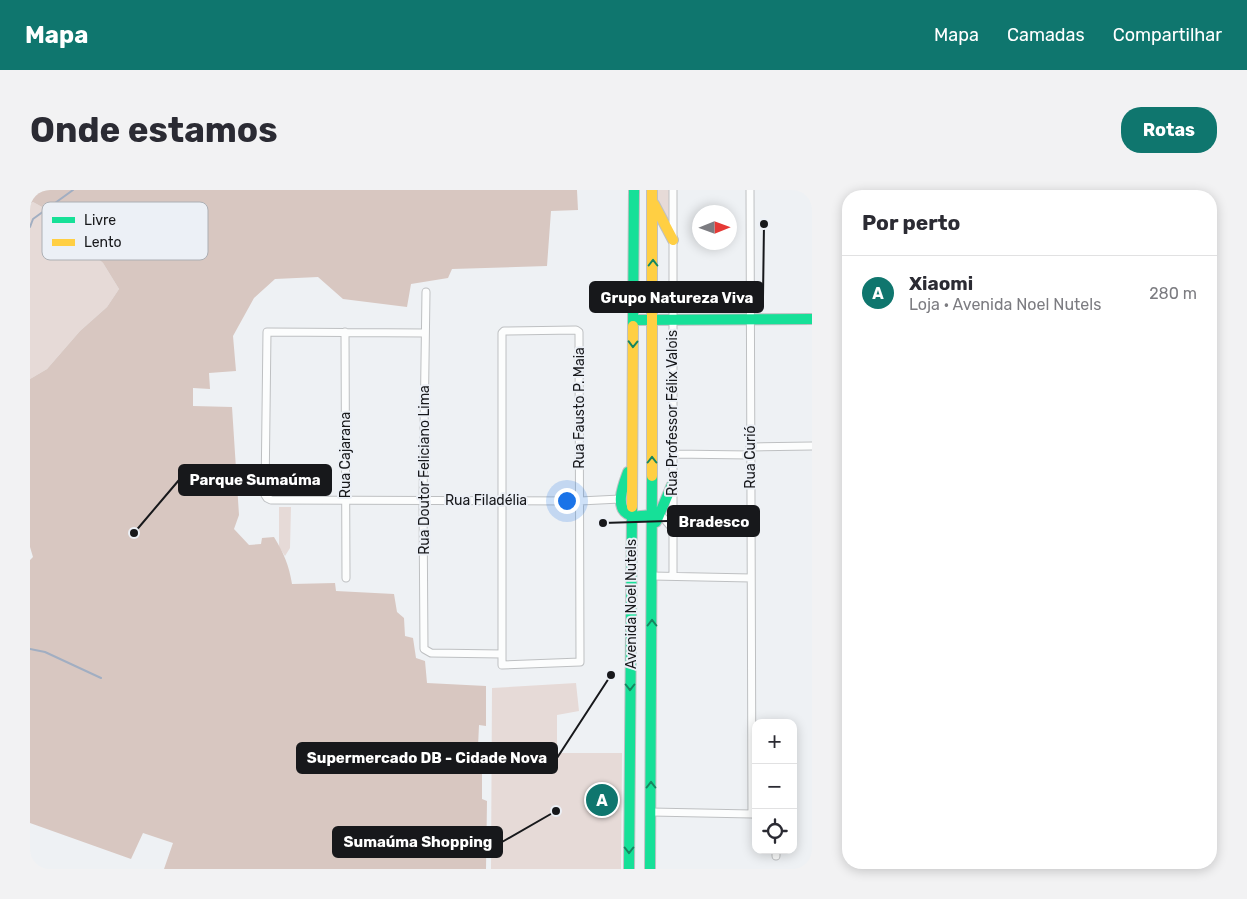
<!DOCTYPE html>
<html lang="pt">
<meta charset="utf-8">
<style>
:root{--surface:#fff;--page:#f2f2f3;--text:#2b2b33;--muted:#7c7c81;--line:#e1e1e2;--accent:#0f766e}
body{margin:0;font-family:Rubik,sans-serif;background:var(--page);color:var(--text)}
.controls{position:absolute;right:15px;bottom:15px;display:grid;overflow:hidden;border-radius:10px;box-shadow:0 2px 12px #0003}
.controls button{width:45px;height:45px;display:grid;place-items:center;padding:0;border:0;border-bottom:1px solid var(--line);background:var(--surface);color:var(--text);font:25px sans-serif}
.compass{position:absolute;left:662px;top:15px;width:45px;height:45px;border-radius:50%;background:var(--surface);box-shadow:0 2px 12px #0003;rotate:89deg}
.you{position:absolute;left:536px;top:310px;width:18px;height:18px;margin:-12px;border:4px solid #fff;border-radius:50%;background:#1a73e8;box-shadow:0 0 0 8px #1a73e833}
.badge{display:grid;place-items:center;width:32px;height:32px;border-radius:50%;background:var(--accent);color:#fff;font-size:16px;font-weight:700}
.pin{position:absolute;translate:-50% -50%;border:2px solid #fff;box-shadow:0 1px 5px #0006}
.list{margin:0;padding:0;list-style:none}
h2{display:flex;justify-content:space-between;align-items:center;height:65px;margin:0;padding:0 20px;font-size:21px}
h2 small{font-size:16px;font-weight:400;color:var(--muted)}
.list li{display:grid;grid-template-columns:32px 1fr auto;gap:15px;align-items:center;box-sizing:border-box;height:75px;padding:0 20px;border-top:1px solid var(--line)}
.list b{display:block;font-size:19px;white-space:nowrap}
.list p{margin:0;font-size:16px;white-space:nowrap;color:var(--muted)}
.list em{font-size:16px;font-style:normal;color:var(--muted)}
.icon{flex:none;width:28px;height:28px;fill:none;stroke:currentColor;stroke-width:2;stroke-linecap:round;stroke-linejoin:round}
.map{position:relative;flex:none;width:782px;height:679px;overflow:hidden;border-radius:20px}
header{display:flex;align-items:center;gap:30px;box-sizing:border-box;height:70px;padding:0 25px;background:var(--accent);color:#fff}
header strong{font-size:24px}
nav{display:flex;gap:28px;margin-inline-start:auto;font-size:18px}
.intro{display:flex;align-items:center;justify-content:space-between;box-sizing:border-box;height:120px;padding:0 30px}
h1{margin:0;font-size:35px}
.button{padding:12px 22px;border-radius:20px;background:var(--accent);color:#fff;font-size:18px;font-weight:700}
main{display:flex;gap:30px;padding:0 30px}
aside{flex:1;background:var(--surface);border-radius:20px;box-shadow:0 2px 12px #0003}
.map>svg:first-child{display:block}
.green{fill:#e6dad7}
.forest{fill:#d8c7c1}
.lines{fill:none;stroke-linecap:round;stroke-linejoin:round}
.stream{stroke:#a1aec2;stroke-width:2}
.street-casing{stroke:#bec0c2;stroke-width:9}
.fast-casing{stroke:#bec0c2;stroke-width:12}
.slow-casing{stroke:#bec0c2;stroke-width:12}
.street{stroke:#fcfdfd;stroke-width:7}
.fast{stroke:#16e098;stroke-width:10}
.slow{stroke:#ffcf43;stroke-width:10}
.oneway{stroke:#168660}
.labels{text-anchor:middle;stroke-width:4;stroke-linejoin:round;paint-order:stroke}
.street-label{font-size:14px;fill:#17181b;stroke:#ecf0f6}
.key{fill:#ecf0f6;stroke:#acafb4;stroke-width:1}
.key-label{font-size:14px;fill:#17181b}
.leader{fill:none;stroke:#17181b;stroke-width:2}
.callout-dot{fill:#17181b;stroke:#ecf0f6;stroke-width:2}
.callout{fill:#17181b;stroke:#17181b;stroke-width:2}
.callout-label{font-size:15px;text-anchor:middle;font-weight:bold;fill:#fff}
</style>
<header>
<strong>Mapa</strong>
<nav><a>Mapa</a><a>Camadas</a><a>Compartilhar</a></nav>
</header>
<div class="intro"><h1>Onde estamos</h1><a class="button">Rotas</a></div>
<main>
<div class="map">
<svg width="782" height="679" viewBox="0 0 782 679">
<rect width="100%" height="100%" fill="#eef1f4"/>
<path class="green" d="M622 0H643V50Z
M3 12 21 22 41 45 73 73 89 99 77 117 50 141 17 179 0 189V14Z
M249 317H261L260 358 255 366 249 357Z
M546 493 549 521 527 525V563H592L591 679H461L462 498Z"/>
<path class="forest" d="M0 0H547L548 20 521 21 517 76 422 79 418 88 381 94 377 117 313 109 288 87 245 89 224 108 203 146 206 181 179 183 180 199 163 198V216L202 217 209 325 204 339 219 355 231 354 232 348 244 347C254 364 259 375 262 394L305 393 306 401 364 404 367 422 374 428 375 446 383 448 386 468 395 471 397 493 456 496V536L449 535 448 557H452V609L457 611 456 679H134L143 653 113 643 101 669 0 633V370L3 367 0 357V189L17 179 50 141 77 117 89 99 73 73 41 45 21 22 3 12 0 14Z"/>
<g class="lines">
<path class="stream" d="M0 37 3 29 43 0
M0 459 15 462 71 488"/>
<g class="street-casing">
<path id="street" d="M720 0 722 624
M396 102 393 310 394 459 401 463 472 464
M546 140 549 142 550 472 472 475V143L474 141Z
M315 142 316 388
M395 143 237 142 235 305 237 308 241 310 550 311 590 309
M720 257 782 256
M642 264 720 265
M630 324 642 338
M643 385V0
M622 386 721 388
M621 622 722 624 725 625
M746 660V666"/>
</g>
<g class="fast-casing">
<path id="fast" d="M603 130 782 129
M603 136 604 0
M598 282C594 293 583 319 600 325 607 328 620 325 628 324
M626 332 642 295
M599 679 602 317
M620 679 622 286"/>
</g>
<g class="slow-casing">
<path id="slow" d="M622 0V286
M624 14 643 50
M602 317 603 136"/>
</g>
<use href="#street" class="street"/>
<use href="#fast" class="fast"/>
<use href="#slow" class="slow"/>
</g>
<defs><path id="oneway-chevron" d="M-2-3.5L2.5 0L-2 3.5" fill="none" stroke-width="1.6" stroke-linecap="round" stroke-linejoin="round" transform="scale(1.25)"/></defs>
<g class="oneway">
<use href="#oneway-chevron" transform="translate(623 73) rotate(-90)"/>
<use href="#oneway-chevron" transform="translate(603 154) rotate(91)"/>
<use href="#oneway-chevron" transform="translate(622 270) rotate(-90)"/>
<use href="#oneway-chevron" transform="translate(622 433) rotate(-90)"/>
<use href="#oneway-chevron" transform="translate(600 497) rotate(90)"/>
<use href="#oneway-chevron" transform="translate(621 595) rotate(-90)"/>
<use href="#oneway-chevron" transform="translate(599 660) rotate(90)"/>
</g>
<g class="labels">
<g class="street-label">
<text transform="translate(549 218) rotate(-90)" y="5">Rua Fausto P. Maia</text>
<text transform="translate(642 223) rotate(-90)" y="5">Rua Professor Félix Valois</text>
<text transform="translate(315 265) rotate(-90)" y="5">Rua Cajarana</text>
<text transform="translate(720 267) rotate(-90)" y="5">Rua Curió</text>
<text transform="translate(394 280) rotate(-90)" y="5">Rua Doutor Feliciano Lima</text>
<text x="456" y="315">Rua Filadélia</text>
<text transform="translate(601 414) rotate(-90)" y="5">Avenida Noel Nutels</text>
</g>
</g>
<rect x="12" y="12" width="166" height="58" rx="8" class="key"/>
<rect x="22" y="27" width="23" height="6" fill="#16e098"/>
<rect x="22" y="49" width="23" height="7" fill="#ffcf43"/>
<g class="key-label">
<text x="54" y="35">Livre</text>
<text x="54" y="57">Lento</text>
</g>
<path class="leader" d="M734 34L733 107M104 343L149 290M573 333L638 331M581 485L527 568M526 621L472 652"/>
<g class="callout-dot">
<circle cx="734" cy="34" r="5"/>
<circle cx="104" cy="343" r="5"/>
<circle cx="573" cy="333" r="5"/>
<circle cx="581" cy="485" r="5"/>
<circle cx="526" cy="621" r="5"/>
</g>
<g class="callout">
<rect x="560" y="92" width="173" height="30" rx="5"/>
<rect x="149" y="275" width="152" height="30" rx="5"/>
<rect x="638" y="316" width="91" height="30" rx="5"/>
<rect x="267" y="553" width="260" height="30" rx="5"/>
<rect x="303" y="637" width="169" height="30" rx="5"/>
</g>
<g class="callout-label">
<text x="647" y="113">Grupo Natureza Viva</text>
<text x="225" y="295">Parque Sumaúma</text>
<text x="684" y="337">Bradesco</text>
<text x="397" y="573">Supermercado DB - Cidade Nova</text>
<text x="388" y="657">Sumaúma Shopping</text>
</g>
</svg>
<div class="controls">
<button>+</button>
<button>−</button>
<button><svg class="icon" aria-label="locate" viewBox="0 0 24 24"><circle cx="12" cy="12" r="6"/><path d="M12 2v4M12 18v4M2 12h4M18 12h4"/></svg></button>
</div>
<svg class="compass" viewBox="-18 -18 36 36"><path d="M0-13l5 13h-10z" fill="#e53935"/><path d="M0 13l5-13h-10z" fill="#7c7c81"/></svg>
<div class="you"></div>
<div class="pin badge" style="left:572px;top:610px">A</div>
</div>
<aside>
<h2>Por perto<small></small></h2>
<ul class="list">
<li><span class="badge">A</span><div><b>Xiaomi</b><p>Loja · Avenida Noel Nutels</p></div><em>280 m</em></li>
</ul>
</aside>
</main>
